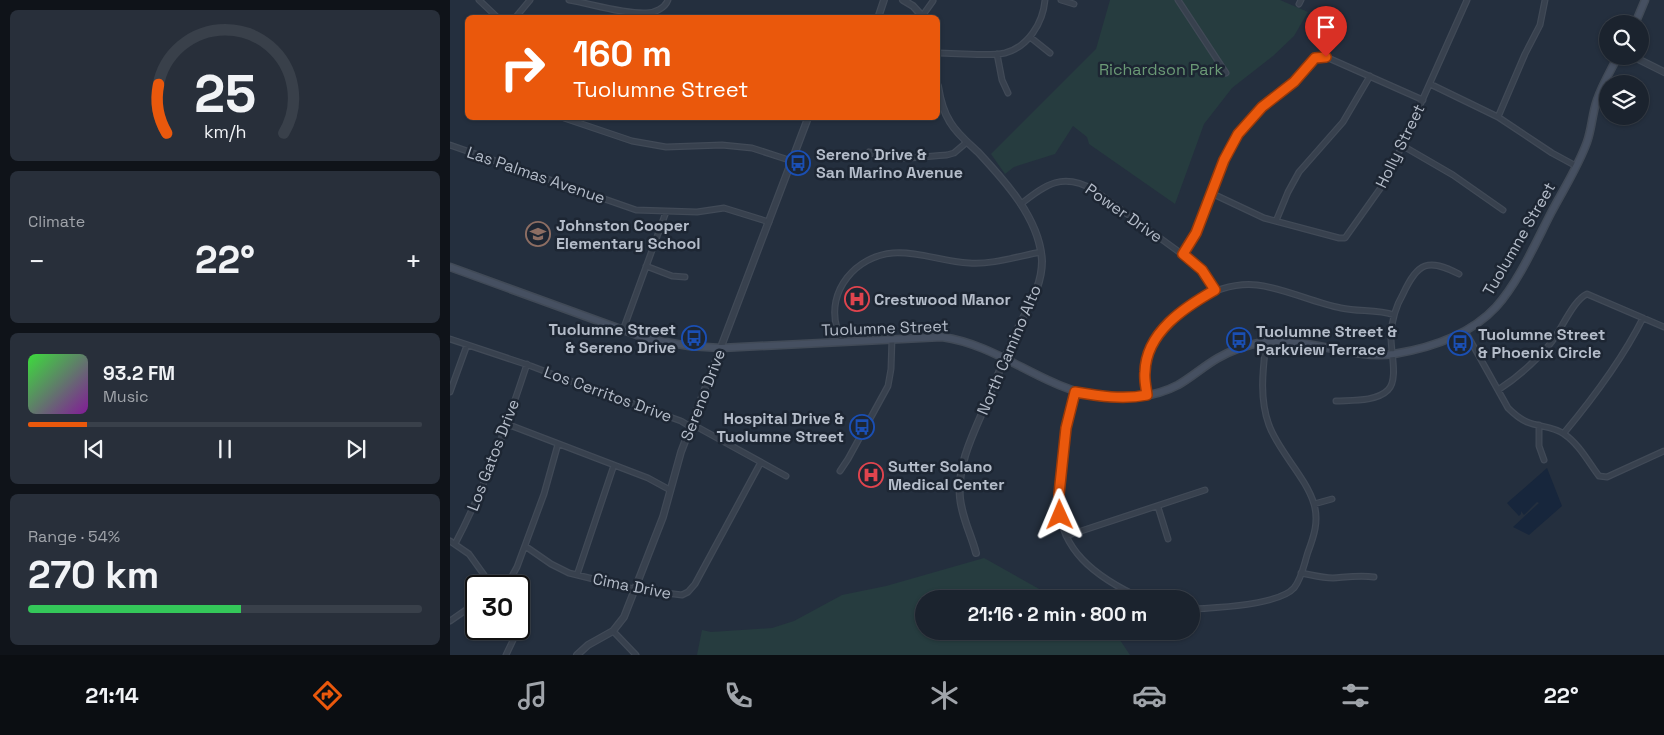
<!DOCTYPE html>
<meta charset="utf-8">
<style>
:root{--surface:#1b232e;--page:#282f3a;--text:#f1f3f6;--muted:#a0a4aa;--line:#39404a;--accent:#ea580c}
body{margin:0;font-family:"Space Grotesk",sans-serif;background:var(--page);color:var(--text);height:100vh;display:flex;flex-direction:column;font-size:19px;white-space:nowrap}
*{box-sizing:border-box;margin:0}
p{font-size:16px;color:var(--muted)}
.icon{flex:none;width:28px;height:28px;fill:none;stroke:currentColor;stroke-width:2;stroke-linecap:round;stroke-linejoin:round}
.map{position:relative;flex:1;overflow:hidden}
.panel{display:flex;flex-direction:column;gap:10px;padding:10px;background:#0f1319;width:450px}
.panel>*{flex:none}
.top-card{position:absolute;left:15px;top:15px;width:475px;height:105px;border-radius:8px;box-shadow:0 1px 4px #0004,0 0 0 1px var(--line);background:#ea580c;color:#fff;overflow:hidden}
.controls{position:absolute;left:1149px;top:15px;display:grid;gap:10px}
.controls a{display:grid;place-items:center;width:50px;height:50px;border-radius:50%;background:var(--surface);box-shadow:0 1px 4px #0004,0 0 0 1px var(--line);font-size:25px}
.speed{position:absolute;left:15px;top:575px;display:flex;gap:10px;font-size:25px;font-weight:700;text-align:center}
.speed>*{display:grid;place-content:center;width:65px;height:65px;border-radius:50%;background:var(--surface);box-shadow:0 1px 4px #0004,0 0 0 1px var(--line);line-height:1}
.speed .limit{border:2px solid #111;border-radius:8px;background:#fff;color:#111}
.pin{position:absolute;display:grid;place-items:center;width:42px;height:42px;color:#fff;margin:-51px -21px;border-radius:50% 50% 50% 0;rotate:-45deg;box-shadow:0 0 5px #0007}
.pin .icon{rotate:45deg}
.me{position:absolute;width:55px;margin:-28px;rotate:359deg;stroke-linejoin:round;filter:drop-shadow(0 0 4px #0008)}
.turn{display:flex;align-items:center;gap:18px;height:105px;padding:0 25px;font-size:22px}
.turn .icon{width:65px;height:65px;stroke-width:2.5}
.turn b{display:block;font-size:35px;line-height:42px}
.big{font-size:38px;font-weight:800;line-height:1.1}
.panel .widget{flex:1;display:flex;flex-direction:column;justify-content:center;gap:8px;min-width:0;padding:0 18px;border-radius:8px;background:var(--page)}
.panel .dial{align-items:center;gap:0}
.dial svg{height:130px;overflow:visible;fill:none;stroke:var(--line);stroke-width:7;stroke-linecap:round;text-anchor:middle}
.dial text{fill:var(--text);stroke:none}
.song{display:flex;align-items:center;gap:15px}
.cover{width:60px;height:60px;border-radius:8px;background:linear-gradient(135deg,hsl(120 70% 55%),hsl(290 70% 35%))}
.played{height:5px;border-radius:2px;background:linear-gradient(90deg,var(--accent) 15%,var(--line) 15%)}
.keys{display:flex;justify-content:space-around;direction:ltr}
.heat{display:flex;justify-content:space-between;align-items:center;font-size:28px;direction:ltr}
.charge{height:8px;border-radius:4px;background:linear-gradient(90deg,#34c759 54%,var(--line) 0)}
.trip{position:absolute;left:465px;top:590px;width:285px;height:50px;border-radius:25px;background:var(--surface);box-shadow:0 1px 4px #0004,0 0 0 1px var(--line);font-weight:800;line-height:50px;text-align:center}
.menu{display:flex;height:80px;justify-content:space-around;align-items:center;background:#0b0e12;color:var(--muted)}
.menu .icon{width:35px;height:35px}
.menu .current{color:var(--accent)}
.menu b{font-size:22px;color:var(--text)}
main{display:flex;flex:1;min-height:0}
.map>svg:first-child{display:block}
.green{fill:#263c3f}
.water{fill:#17263c}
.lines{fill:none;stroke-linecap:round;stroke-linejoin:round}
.minor-casing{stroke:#414a57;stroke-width:7}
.tertiary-casing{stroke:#414a57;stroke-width:8}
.secondary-casing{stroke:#414a57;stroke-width:9}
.minor{stroke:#38414e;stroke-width:4.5}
.tertiary{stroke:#38414e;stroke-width:5.5}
.secondary{stroke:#465061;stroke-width:6}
.route-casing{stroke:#983908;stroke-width:12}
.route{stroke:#ea580c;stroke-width:9}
.labels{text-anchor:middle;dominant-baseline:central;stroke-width:5;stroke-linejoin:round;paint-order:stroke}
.park-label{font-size:16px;fill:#6b9a76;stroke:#1d2633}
.street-label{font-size:16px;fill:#b4bcc9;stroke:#1d2633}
.poi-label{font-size:16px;font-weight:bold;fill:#b4bcc9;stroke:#1d2633;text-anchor:start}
</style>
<main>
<section class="panel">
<div class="widget dial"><svg viewBox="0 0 100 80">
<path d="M14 69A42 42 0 1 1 86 69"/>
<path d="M14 69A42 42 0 0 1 9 39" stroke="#ea580c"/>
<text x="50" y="56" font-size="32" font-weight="700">25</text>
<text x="50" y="72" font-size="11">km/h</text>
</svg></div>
<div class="widget"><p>Climate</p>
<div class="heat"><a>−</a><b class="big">22°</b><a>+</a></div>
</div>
<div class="widget">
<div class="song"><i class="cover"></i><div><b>93.2 FM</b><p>Music</p></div></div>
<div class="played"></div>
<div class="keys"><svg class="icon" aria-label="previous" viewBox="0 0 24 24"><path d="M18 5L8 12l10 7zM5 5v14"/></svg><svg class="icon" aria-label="pause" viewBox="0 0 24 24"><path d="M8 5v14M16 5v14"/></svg><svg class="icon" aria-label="next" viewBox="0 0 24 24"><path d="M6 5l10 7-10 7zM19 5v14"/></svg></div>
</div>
<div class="widget"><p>Range · 54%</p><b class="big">270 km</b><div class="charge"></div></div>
</section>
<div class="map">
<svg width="1214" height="655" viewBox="0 0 1214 655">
<rect width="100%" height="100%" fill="#242f3e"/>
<path class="green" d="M660,0H830L858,12L844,36L823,56L782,88L754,124L725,204L639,144L637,137L623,126L605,154L564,167L555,174L541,154L646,49Z
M534,558L607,599H474V631H664L680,655H247L252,630L261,632L322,628L344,621L392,595L436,586Z"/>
<path class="water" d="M1097,468L1112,506L1079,535L1063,527L1089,503L1087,502L1074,515L1071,511V514L1069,516L1057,503Z"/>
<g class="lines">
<defs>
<path id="minor" d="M29,0L48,18
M119,0C142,4 173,14 196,13C205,13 215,8 218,0
M611,0L624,4
M728,0L776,73
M849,4L851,0
M473,15L483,1
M65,18L80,0
M580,37L600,53
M488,53C506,53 537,57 555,53C578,47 593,23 595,0
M547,54L552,80L558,93
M980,84L1048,117L1102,153L1126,166
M1048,117L1075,54L1090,25L1095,0
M114,118L182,141L216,147L272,145L302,148L342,161
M0,145L186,210L247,212L274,208L319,222
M953,146L1003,175L1053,210
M419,152C442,163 472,156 497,155L504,153L517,142
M761,193L814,218L889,238H895L937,179L1017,0
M571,204C596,184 613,172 644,190L747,265L758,279L765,290
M826,221L838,192L849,172L893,122L920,76
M733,254C757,223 762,180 781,146C797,116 822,103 845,81C853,74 858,66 865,58L876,57L973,100
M196,266L222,276L235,277
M173,330L216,212
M1015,331L1058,408C1064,414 1070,419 1077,422C1089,427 1103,426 1114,434C1129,444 1139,463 1149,476L1157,477L1214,451
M0,339L81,366L115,379L231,421L241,427L249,428L336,476
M393,342C391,338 388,333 387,328C376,291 406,256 443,253C468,251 494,262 519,263C541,265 569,256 591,252
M1048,390C1068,377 1085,362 1100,344C1111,331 1123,300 1137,294L1214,327
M0,392L17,345
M625,392L616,428L609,494C605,549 647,578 693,599
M697,395C695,385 694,375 696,365C704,319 762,280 807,285C834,288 864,303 891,308C909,312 927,309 944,315
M886,401C901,400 926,402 938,390C949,379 940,350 941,334C942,320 946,306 953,294C968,262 978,258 1009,274
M57,424L198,478L220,490
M1089,425V446L1094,460
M1114,433C1144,397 1172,360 1193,318
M390,471L398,459L438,386L441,369L442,338
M864,504L882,499
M708,507L718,539
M616,536L755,490
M0,541L19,554L42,586
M5,544C35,487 57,425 77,364
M75,546L101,564L119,573L184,589L232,595L238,592L245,584L311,462
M851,573C862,575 872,578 883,578C897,577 910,575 924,577
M127,575L164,465
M51,586L62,576L67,567L94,494L108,444
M741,609C765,608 829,605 844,588C852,578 854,564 858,552C864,536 869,521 864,504C856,477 828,451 819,425C809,398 813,369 816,342
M0,621L26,603
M163,631L186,655
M56,655L65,636L66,629"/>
<path id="tertiary" d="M453,0L463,6L474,18
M428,18L434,0
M1182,56L1214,72
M488,86C490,99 493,111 500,122C507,134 518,143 528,152C555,181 590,219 592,261C592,286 579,305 568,328C557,353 546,378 536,404C523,434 507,465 510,498C512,518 521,534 526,553
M127,655L138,645L163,631L174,617L213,517L231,452L358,118"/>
<path id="secondary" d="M1185,24L1195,0
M0,267L198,339L239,346L271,348L492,337C550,345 593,389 651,397C676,400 705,397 728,385C742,377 754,366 768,358C782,350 797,345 813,342C857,336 900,360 944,354C980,348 1020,335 1046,307C1068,283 1086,242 1101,213C1113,190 1128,167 1137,142C1142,128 1142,114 1147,100C1152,85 1161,70 1168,56"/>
</defs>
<use href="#minor" class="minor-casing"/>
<use href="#tertiary" class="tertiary-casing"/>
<use href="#secondary" class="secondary-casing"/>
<use href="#minor" class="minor"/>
<use href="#tertiary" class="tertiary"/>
<use href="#secondary" class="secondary"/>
</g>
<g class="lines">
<defs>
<path id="route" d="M610,515L609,494L616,428L625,392C649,396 673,400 697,395C696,387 694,379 695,372C696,332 735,307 765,290L752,270L733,254L746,233L774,160L788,134L812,107L844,82L865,58L876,57"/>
</defs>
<use href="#route" class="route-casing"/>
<use href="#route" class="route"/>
</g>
<defs>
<symbol id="bus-ring" viewBox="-11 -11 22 22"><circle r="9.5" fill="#1d2633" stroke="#1a4fb4" stroke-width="1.5"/><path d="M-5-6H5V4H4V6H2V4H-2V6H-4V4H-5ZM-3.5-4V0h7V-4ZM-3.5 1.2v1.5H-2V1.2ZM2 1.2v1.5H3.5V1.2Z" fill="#1a4fb4"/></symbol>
<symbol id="school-ring" viewBox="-11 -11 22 22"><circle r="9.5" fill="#1d2633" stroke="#8d6e63" stroke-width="1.5"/><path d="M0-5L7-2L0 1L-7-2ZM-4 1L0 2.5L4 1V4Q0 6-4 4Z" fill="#8d6e63"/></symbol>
<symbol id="hospital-ring" viewBox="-11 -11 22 22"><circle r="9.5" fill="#1d2633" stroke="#e0444e" stroke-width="1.5"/><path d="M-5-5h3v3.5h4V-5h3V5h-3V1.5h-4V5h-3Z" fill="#e0444e"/></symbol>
</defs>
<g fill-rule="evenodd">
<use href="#bus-ring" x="334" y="149" width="28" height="28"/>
<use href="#school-ring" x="74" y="220" width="28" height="28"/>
<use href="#hospital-ring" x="393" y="285" width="28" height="28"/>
<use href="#bus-ring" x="230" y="324" width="28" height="28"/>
<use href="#bus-ring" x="775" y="326" width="28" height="28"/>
<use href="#bus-ring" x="996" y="329" width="28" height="28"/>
<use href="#bus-ring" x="398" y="413" width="28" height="28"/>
<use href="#hospital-ring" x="407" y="461" width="28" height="28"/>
</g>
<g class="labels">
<g class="park-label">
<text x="711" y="69">Richardson Park</text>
</g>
<g class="street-label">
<text transform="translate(950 146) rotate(-64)">Holly Street</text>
<text transform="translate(86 175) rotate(19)">Las Palmas Avenue</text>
<text transform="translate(674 213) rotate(35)">Power Drive</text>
<text transform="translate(1069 239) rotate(-60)">Tuolumne Street</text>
<text transform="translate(435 328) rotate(-2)">Tuolumne Street</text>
<text transform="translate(559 350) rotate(-67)">North Camino Alto</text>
<text transform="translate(158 394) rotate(20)">Los Cerritos Drive</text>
<text transform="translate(253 395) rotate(-69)">Sereno Drive</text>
<text transform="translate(43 455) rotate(-69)">Los Gatos Drive</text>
<text transform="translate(182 586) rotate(11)">Cima Drive</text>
</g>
<g class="poi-label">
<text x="366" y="154">Sereno Drive &amp;<tspan x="366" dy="18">San Marino Avenue</tspan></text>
<text x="106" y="225">Johnston Cooper<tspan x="106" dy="18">Elementary School</tspan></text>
<text x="424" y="299">Crestwood Manor</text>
<text x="226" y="329" text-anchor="end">Tuolumne Street<tspan x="226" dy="18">&amp; Sereno Drive</tspan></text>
<text x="806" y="331">Tuolumne Street &amp;<tspan x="806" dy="18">Parkview Terrace</tspan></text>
<text x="1028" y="334">Tuolumne Street<tspan x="1028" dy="18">&amp; Phoenix Circle</tspan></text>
<text x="394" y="418" text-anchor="end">Hospital Drive &amp;<tspan x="394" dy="18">Tuolumne Street</tspan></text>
<text x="438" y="466">Sutter Solano<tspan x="438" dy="18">Medical Center</tspan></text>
</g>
</g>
</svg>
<div class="controls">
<a><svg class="icon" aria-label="search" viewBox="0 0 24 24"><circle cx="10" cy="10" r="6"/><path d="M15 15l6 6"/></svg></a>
<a><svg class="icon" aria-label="layers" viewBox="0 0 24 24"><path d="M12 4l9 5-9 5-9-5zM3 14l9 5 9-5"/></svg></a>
</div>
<div class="speed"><div class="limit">30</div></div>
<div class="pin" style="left:876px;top:57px;background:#d93025"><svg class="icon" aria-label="arrive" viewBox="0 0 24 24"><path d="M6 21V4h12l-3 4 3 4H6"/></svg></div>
<svg class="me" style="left:610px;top:515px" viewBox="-20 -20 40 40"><path d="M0-17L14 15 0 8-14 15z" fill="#ea580c" stroke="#fff" stroke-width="4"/></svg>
<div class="trip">21:16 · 2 min · 800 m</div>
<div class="top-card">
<div class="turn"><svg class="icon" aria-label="right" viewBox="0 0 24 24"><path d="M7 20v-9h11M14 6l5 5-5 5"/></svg><div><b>160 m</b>Tuolumne Street</div></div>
</div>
</div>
</main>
<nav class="menu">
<b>21:14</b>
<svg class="icon current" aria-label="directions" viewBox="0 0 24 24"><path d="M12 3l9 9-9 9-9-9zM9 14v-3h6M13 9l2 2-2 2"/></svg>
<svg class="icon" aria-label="music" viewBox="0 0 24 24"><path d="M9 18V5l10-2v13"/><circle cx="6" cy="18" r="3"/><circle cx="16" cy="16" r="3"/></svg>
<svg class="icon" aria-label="phone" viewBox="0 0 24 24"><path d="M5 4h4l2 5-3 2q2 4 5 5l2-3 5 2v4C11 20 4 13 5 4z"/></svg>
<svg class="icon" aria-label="climate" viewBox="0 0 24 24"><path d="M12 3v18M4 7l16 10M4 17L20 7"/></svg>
<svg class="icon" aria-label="car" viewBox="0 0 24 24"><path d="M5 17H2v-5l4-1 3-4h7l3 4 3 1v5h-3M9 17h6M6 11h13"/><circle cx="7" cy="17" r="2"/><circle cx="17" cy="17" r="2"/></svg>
<svg class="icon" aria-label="filters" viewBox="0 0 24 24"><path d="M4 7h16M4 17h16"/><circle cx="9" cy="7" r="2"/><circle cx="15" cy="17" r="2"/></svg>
<b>22°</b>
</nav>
